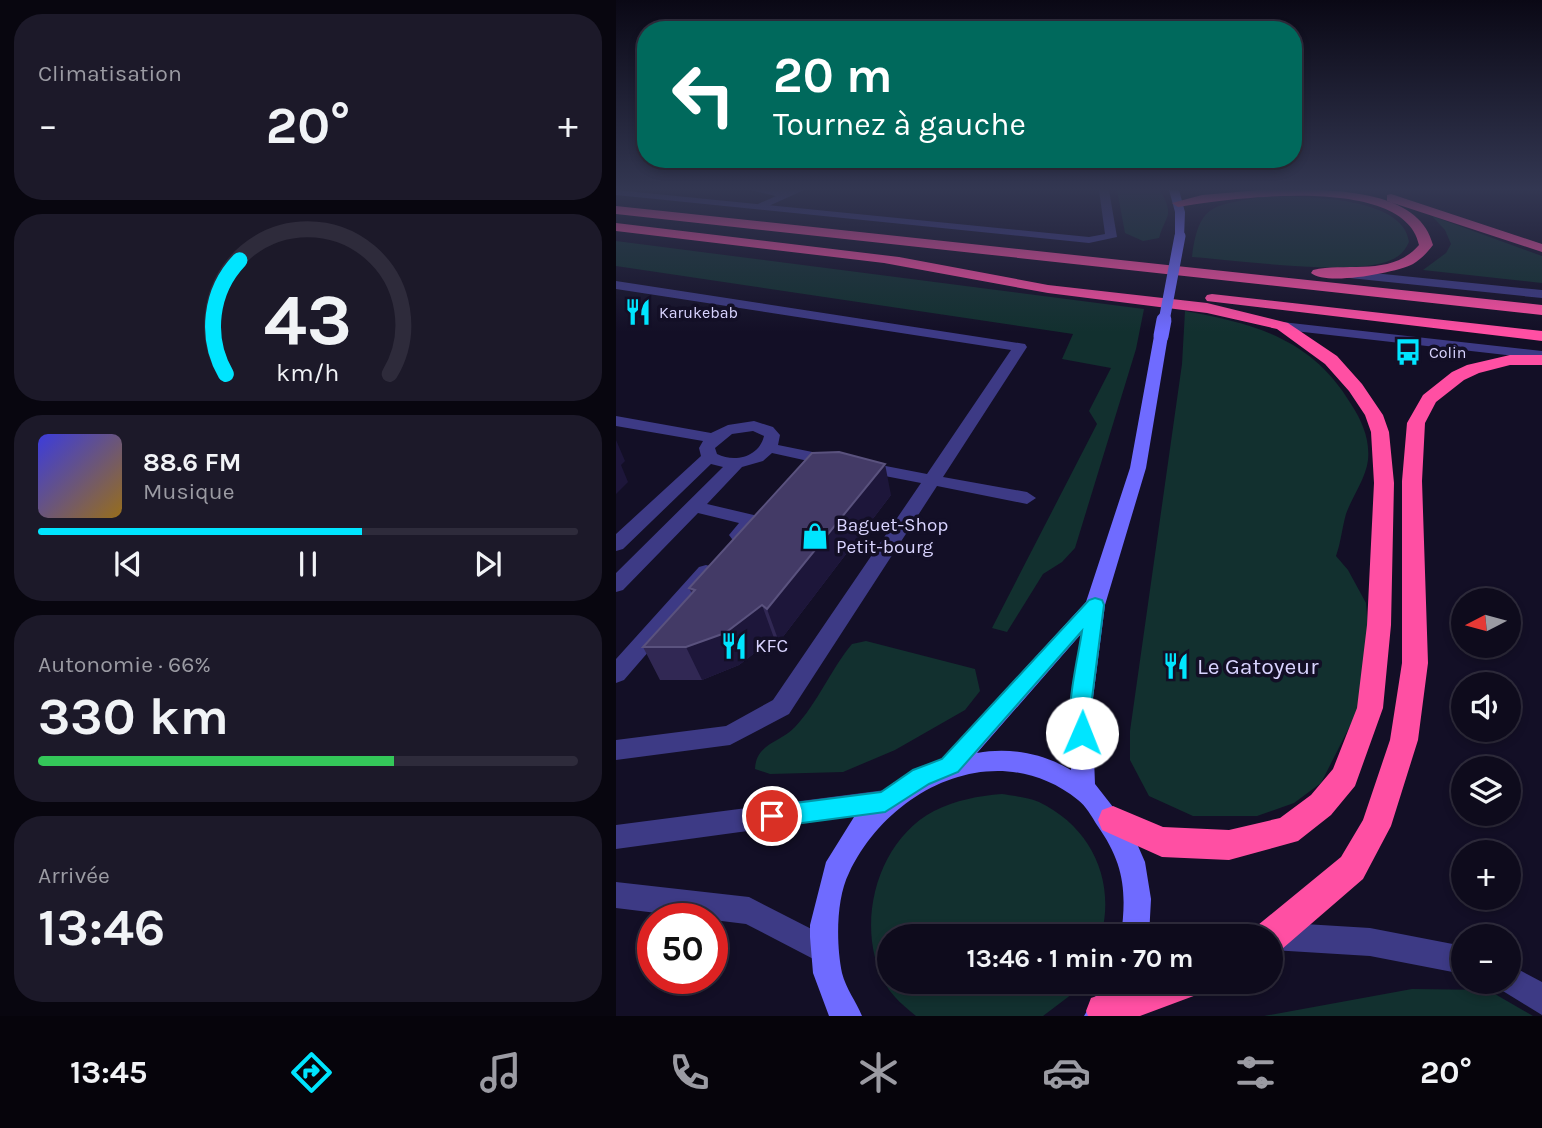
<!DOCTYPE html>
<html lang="fr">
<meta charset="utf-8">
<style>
:root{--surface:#0e0b1c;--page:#1c1929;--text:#f1f3f6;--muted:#9b9ba3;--line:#2e2b3b;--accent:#00e5ff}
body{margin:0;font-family:Karla,sans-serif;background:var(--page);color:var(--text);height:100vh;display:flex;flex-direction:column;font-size:26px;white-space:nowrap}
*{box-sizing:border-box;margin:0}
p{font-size:23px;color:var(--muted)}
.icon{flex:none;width:38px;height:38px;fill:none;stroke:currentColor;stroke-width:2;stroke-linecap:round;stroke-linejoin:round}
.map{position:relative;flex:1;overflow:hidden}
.details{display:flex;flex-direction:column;gap:14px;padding:14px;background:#08060f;width:616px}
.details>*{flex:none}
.top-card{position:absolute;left:21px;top:21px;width:665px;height:147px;border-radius:28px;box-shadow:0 4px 10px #0003,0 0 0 2px var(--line);background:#00695c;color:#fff;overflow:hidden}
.needle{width:46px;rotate:264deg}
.tools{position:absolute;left:835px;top:588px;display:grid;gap:14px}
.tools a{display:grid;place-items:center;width:70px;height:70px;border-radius:50%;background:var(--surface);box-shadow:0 4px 10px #0003,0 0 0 2px var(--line);font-size:35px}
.speed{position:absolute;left:21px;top:903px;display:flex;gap:14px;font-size:35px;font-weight:700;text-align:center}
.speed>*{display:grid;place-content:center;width:91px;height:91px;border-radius:50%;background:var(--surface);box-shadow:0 4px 10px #0003,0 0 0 2px var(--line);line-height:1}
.speed .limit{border:10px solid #d22;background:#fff;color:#111}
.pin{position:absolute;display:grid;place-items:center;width:60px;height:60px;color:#fff;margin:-30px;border:4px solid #fff;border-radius:50%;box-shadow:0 2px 7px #0007}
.me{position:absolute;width:77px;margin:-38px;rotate:1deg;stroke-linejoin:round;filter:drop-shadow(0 0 5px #0008)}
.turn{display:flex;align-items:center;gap:24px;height:147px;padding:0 21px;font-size:32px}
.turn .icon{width:91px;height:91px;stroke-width:2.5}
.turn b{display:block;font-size:49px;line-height:60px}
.big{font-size:52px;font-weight:700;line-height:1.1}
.details .tile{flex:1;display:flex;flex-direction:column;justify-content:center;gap:10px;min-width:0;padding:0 24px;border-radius:28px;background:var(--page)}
.details .dial{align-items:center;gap:0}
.dial svg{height:182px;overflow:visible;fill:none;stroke:var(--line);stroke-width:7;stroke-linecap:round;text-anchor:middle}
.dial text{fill:var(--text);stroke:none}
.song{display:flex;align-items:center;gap:21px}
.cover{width:84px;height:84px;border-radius:10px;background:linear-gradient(135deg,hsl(240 70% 55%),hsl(40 70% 35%))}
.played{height:7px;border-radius:4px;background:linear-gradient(90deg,var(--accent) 60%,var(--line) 60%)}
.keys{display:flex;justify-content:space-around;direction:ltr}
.heat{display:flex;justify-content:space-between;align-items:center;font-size:38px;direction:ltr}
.charge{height:10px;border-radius:5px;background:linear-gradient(90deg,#34c759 66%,var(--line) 0)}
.trip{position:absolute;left:261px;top:924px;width:406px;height:70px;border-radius:35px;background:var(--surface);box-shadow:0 4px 10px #0003,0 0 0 2px var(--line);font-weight:700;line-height:70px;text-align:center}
.tabs{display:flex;height:112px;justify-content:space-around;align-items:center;background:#06040b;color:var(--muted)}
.tabs .icon{width:49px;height:49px}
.tabs .active{color:var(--accent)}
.tabs b{font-size:32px;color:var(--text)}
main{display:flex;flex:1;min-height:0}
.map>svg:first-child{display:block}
.green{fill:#12302f}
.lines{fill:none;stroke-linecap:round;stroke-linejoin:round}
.lane{fill:#3d3a85;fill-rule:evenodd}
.street{fill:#3d3a85;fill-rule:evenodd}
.secondary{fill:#6f6bff;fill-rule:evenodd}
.highway{fill:#ff4fa3;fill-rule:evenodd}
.secondary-bridge-far1{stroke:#6f6bff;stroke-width:11}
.secondary-bridge{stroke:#6f6bff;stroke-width:15}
.wall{fill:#312854}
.shaded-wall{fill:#1d163a}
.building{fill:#433a66;stroke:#5a527e;stroke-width:2}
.route{fill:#00e5ff;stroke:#0095a6;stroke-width:2}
.labels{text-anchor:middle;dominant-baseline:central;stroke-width:7;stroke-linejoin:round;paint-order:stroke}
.far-poi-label{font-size:16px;fill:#d9d4ff;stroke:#130f26;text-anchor:start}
.poi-label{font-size:19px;fill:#d9d4ff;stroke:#130f26;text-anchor:start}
.near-poi-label{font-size:23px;fill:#d9d4ff;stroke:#130f26;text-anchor:start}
</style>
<main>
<section class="details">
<div class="tile"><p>Climatisation</p>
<div class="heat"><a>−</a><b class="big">20°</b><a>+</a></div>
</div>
<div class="tile dial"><svg viewBox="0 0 100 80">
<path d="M14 69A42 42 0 1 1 86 69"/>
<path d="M14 69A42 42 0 0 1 20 19" stroke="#00e5ff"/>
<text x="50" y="56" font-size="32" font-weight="700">43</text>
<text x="50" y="72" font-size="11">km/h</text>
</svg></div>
<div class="tile">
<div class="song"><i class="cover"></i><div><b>88.6 FM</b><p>Musique</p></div></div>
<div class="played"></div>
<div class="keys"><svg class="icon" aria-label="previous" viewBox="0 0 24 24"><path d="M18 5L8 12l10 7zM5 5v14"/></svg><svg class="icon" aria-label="pause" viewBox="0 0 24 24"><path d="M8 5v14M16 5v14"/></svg><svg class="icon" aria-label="next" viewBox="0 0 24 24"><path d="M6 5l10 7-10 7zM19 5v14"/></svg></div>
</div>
<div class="tile"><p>Autonomie · 66%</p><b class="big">330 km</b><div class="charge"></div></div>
<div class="tile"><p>Arrivée</p><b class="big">13:46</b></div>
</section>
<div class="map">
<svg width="926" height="1016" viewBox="0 0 926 1016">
<rect width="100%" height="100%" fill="#130f26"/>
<path class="green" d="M501,190H544C559,217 550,214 543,238L527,241L509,233Z
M645,197C679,196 788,194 793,242C789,251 784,256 775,260C738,277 621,260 576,257C583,203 597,206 645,197Z
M816,216L926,256V283L807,270L830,253L835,244L829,230Z
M0,241L528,309L520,349L459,548L446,562L427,574L391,632L376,628L481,424L473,411L495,368L446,359L457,334L0,266Z
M569,311C640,324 696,339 735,404C746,421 754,439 752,460C750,478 736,497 730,514C726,528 725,542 720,556L732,570L750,603L753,644L741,712L705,783L678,803L641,816H577L533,796L514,760V731L566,364Z
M250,641L359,669L364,691L349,710L279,750L227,772L154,774L139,769C140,743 164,743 179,727C201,704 215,669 236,644Z
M386,794C397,796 412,797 423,802C475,827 500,880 485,936H273V982H464L456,994L427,1016H300C290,1008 276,996 270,985C238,929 259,842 318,811C340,800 362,796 386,794Z
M796,989L872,990L917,1016H648Z"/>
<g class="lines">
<path class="lane" d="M134,190H188L146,209L142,208V204L160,196Z
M728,270L926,290V298L724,277V271Z
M0,281L409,344L411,347L327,477L411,492L420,498L411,504L321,486L173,714L114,745L0,760V740L110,726L157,700L305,483L243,471L241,467L243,463L249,462L311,474L395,350L0,289Z
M666,322L926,351V359L661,329L659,326Z
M0,416L95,433L112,425L138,421L157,427L164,435L162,445L221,457L223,461L215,466L156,453L147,461L126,467L91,504L142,516L145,520C138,531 129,543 116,539L113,535L123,523L82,513L7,590L0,592V573L107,467L95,464L7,549L0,551V534L85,456L83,448L87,441L0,426ZM137,431L148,436C143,457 119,463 101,454L99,448L116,434Z
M90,565L97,567L100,572L97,577L8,680L0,683V659L83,567Z"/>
<path class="street" d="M0,190L473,237L489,234L483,190H493L501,237L473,243L0,195Z
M269,790L278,793L281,801L278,809L269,812L0,849V825Z
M0,882L133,897L217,940L221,950L217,960L207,964L130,924L0,908Z
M656,922L754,928L847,946V974L754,956L656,950L654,936H642L646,926Z
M892,964L926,982V1015L882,988L879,982H892Z"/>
<path class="secondary" d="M553,190H563L569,212L568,238L559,236V212Z
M545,332L552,336L530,468L489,605L476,706L479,784L515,830L529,862L535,899L533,936H505C511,891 508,863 481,825C476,817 470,806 462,800C381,735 273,788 233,873C220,899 220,944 226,973C230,989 240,1001 246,1016H213L197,973L194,937V925L210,862L238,817L277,783L325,760L470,602L514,468L538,336ZM465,634L454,706L455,770C426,753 393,747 361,753Z
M488,982H518L500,1016H468Z"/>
<path class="highway" d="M644,190C694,190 802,182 817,245C811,253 805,259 797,264C779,273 710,286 695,273L697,270C733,262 775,277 803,245C789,174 613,198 562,207L556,203L586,195Z
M775,194L926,244V252L771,201V195Z
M0,206L926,305V315L0,214Z
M0,223L283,257L432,285L591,303L672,323L721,356L746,384L767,415L773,432L778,483L775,625L767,708L739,786L715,815L682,841L613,860L546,857L486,830L482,820L486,810L497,806L547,827L613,830L664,818L695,795L717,769L741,708L751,625L758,483L755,432L749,415L733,391L709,364L661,329L591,313L432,293L268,263L0,231Z
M596,294L926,331V341L591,301L589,298L591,295Z
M894,355H926V365H894L863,373L848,380L820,402L809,423L806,481L812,663L802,740L775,826L747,879L666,949L654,953V936H638L642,925L725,857L747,820L774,740L786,663V481L791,423L807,395L836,372L851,365Z
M521,982H588L583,994L524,1016H472L470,1011L475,998Z"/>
<path class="secondary-bridge-far1" d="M548,321L564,236"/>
<path class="secondary-bridge" d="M545,336L548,320"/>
</g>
<path class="wall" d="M275,495L163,642L158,638L123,665L86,680H44L27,647L76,594L73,588Z"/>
<path class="shaded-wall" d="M0,440L9,461L5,465L12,482L0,494Z
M269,464L275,495L163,642L151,609Z
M146,605L158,638L123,665L86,680L70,647Z"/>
<path class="building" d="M223,452L269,464L151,609L146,605L109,633L70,647H27L79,590L73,588L196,453Z"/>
<linearGradient id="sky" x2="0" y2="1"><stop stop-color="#0a0815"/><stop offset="0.57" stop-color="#333752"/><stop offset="1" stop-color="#333752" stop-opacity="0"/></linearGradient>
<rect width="926" height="332" fill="url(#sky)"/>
<path class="route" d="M479,598L486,600L488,605L475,706L476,733L473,740L466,742L458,740C447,715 462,659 466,631L342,772L313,784L269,812L156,827L148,824L145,816L148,809L156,806L265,792L297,770L326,759L473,600Z"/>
<defs>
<symbol id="restaurant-bare" viewBox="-9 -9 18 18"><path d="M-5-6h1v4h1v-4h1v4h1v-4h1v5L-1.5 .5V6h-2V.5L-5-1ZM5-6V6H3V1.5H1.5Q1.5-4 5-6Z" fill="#00e5ff" stroke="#130f26" stroke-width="2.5" paint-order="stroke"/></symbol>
<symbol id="bus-bare" viewBox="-9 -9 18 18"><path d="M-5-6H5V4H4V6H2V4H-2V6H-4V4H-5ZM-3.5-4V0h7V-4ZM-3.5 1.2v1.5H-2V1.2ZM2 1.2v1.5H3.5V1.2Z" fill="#00e5ff" stroke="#130f26" stroke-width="2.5" paint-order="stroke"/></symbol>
<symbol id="shop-bare" viewBox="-9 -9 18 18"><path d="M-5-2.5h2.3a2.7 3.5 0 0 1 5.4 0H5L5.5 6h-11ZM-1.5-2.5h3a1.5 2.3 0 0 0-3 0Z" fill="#00e5ff" stroke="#130f26" stroke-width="2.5" paint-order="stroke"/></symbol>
</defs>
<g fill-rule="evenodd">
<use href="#restaurant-bare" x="3" y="293" width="38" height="38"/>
<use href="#bus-bare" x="773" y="333" width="38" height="38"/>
<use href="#shop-bare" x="180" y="517" width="38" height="38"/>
<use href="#restaurant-bare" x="99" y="627" width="38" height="38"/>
<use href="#restaurant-bare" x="541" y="647" width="38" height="38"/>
</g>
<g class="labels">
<g class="far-poi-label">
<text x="43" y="312">Karukebab</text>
<text x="813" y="352">Colin</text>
</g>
<g class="poi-label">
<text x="220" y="525">Baguet-Shop<tspan x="220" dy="22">Petit-bourg</tspan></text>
<text x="139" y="646">KFC</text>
</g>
<g class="near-poi-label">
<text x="581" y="666">Le Gatoyeur</text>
</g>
</g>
</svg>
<div class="tools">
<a><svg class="needle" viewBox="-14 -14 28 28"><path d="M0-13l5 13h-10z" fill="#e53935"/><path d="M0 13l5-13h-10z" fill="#9b9ba3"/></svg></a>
<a><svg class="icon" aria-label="sound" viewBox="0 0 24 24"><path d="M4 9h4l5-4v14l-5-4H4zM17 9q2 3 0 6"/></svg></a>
<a><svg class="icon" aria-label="layers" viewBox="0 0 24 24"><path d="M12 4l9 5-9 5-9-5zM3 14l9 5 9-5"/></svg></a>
<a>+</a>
<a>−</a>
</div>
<div class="speed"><div class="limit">50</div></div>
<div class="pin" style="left:156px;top:816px;background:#d93025"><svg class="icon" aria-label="arrive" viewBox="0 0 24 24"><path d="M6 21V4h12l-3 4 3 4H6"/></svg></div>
<svg class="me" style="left:466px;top:733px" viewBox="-20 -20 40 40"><circle r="19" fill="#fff"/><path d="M0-13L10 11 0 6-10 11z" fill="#00e5ff"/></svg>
<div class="trip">13:46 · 1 min · 70 m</div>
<div class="top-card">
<div class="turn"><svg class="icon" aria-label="left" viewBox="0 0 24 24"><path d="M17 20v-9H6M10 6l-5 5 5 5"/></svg><div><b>20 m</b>Tournez à gauche</div></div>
</div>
</div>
</main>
<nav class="tabs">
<b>13:45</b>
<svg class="icon active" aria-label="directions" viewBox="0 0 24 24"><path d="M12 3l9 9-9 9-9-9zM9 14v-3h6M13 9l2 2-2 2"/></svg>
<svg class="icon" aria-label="music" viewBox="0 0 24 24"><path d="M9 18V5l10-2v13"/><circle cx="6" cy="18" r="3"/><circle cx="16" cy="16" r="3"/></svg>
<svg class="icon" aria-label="phone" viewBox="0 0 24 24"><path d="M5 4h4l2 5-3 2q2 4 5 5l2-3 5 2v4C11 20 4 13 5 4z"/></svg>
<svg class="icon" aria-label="climate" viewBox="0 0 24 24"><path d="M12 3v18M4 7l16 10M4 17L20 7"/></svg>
<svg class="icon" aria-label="car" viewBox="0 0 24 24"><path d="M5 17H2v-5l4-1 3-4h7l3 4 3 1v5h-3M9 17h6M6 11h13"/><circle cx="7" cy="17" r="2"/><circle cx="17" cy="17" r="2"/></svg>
<svg class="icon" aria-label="filters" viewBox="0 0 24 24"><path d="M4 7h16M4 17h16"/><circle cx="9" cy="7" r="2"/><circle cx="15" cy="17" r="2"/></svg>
<b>20°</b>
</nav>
